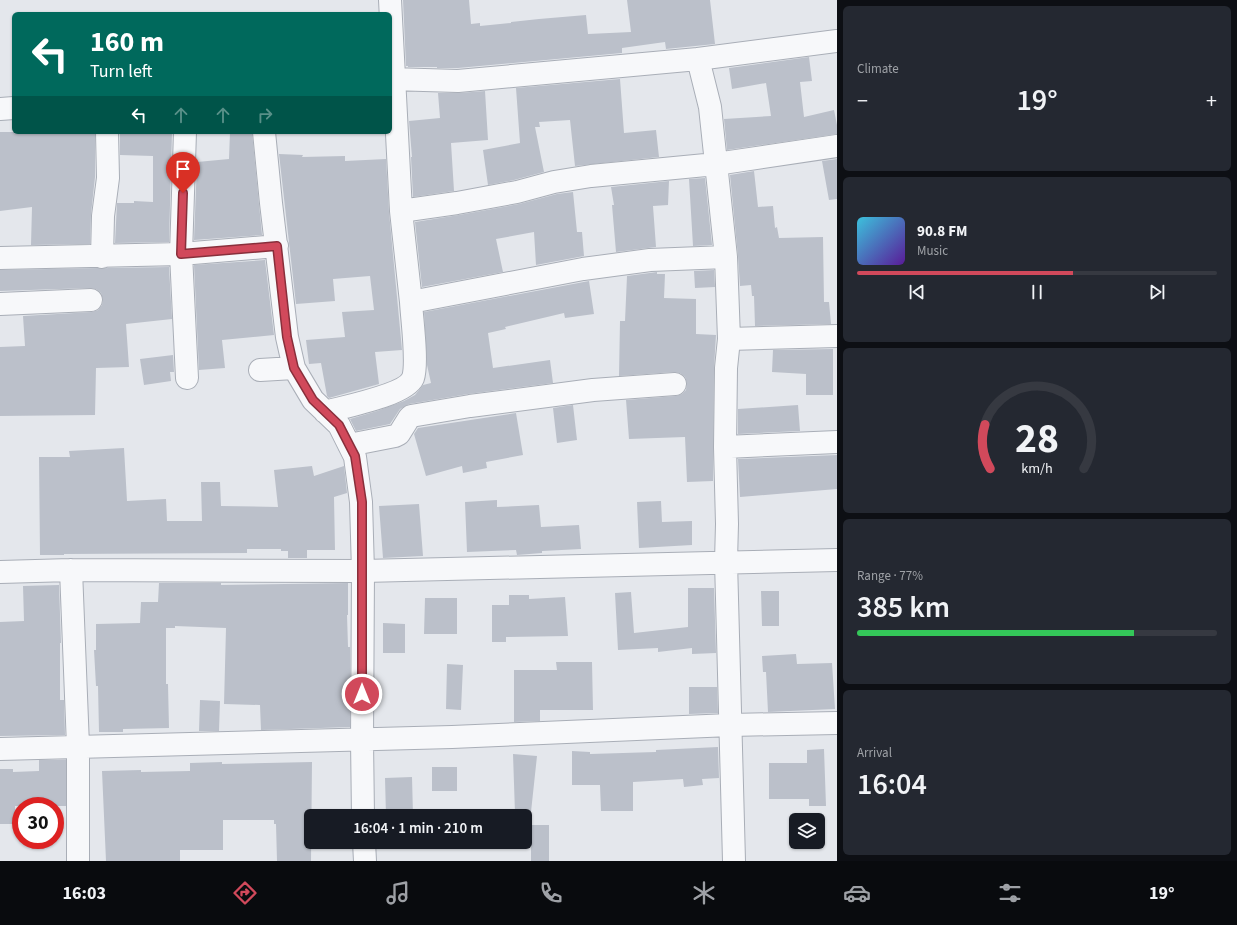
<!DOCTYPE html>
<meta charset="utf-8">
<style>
:root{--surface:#171b24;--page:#242831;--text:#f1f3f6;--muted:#9ea1a6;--line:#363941;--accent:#d1495b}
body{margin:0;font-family:"Source Sans 3",sans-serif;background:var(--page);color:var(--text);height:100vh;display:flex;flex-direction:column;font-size:15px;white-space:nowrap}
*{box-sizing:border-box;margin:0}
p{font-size:13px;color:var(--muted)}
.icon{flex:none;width:22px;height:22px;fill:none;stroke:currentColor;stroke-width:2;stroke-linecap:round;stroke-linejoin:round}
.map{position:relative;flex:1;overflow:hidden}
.side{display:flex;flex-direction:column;gap:6px;padding:6px;background:#0d0f14;width:400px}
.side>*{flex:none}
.banner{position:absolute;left:12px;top:12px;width:380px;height:122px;border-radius:6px;box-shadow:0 1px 3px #0004;background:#00695c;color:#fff;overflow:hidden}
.fabs{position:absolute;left:789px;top:813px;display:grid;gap:8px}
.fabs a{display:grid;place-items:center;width:36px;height:36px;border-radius:6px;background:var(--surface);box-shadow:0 1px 3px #0004;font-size:20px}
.speed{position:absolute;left:12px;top:797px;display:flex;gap:8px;font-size:20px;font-weight:700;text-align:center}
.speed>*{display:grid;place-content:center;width:52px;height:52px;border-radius:50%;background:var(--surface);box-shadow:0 1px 3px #0004;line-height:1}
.speed .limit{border:6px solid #d22;background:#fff;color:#111}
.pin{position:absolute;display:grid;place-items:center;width:34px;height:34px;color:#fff;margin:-41px -17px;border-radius:50% 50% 50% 0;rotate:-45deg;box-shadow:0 0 4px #0007}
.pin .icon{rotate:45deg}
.me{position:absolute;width:44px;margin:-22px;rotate:0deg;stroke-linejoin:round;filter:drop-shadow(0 0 3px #0008)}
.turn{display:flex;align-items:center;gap:14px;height:84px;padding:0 12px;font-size:18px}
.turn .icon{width:52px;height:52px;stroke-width:2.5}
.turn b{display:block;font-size:28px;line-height:34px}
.lanes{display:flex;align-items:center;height:38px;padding:0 12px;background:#0003;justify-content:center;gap:20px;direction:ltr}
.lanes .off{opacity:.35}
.big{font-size:30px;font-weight:600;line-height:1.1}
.side .widget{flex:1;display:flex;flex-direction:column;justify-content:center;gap:6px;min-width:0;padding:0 14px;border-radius:6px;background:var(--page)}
.side .dial{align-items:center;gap:0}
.dial svg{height:104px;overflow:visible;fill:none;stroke:var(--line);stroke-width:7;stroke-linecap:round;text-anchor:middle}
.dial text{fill:var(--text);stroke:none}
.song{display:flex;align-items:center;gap:12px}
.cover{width:48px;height:48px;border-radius:6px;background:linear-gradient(135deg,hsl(190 70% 55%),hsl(270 70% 35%))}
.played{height:4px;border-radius:2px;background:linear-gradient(90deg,var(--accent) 60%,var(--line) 60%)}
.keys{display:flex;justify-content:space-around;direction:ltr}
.heat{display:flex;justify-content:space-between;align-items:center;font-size:22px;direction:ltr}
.charge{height:6px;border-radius:3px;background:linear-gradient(90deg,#34c759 77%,var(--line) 0)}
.trip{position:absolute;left:304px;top:809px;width:228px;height:40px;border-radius:6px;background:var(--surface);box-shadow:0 1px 3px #0004;font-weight:600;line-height:40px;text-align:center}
.dock{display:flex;height:64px;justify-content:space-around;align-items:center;background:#090b0e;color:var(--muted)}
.dock .icon{width:28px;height:28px}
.dock .on{color:var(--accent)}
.dock b{font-size:18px;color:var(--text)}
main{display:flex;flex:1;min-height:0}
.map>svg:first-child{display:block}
.building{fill:#bbc0ca}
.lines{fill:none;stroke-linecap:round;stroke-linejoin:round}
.minor-casing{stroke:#a9aeb7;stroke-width:24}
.minor{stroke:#f7f8fa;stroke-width:22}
.route-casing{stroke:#882f3b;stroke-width:10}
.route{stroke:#d1495b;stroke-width:7}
</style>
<main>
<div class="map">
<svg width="837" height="861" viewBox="0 0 837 861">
<rect width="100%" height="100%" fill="#e4e7ec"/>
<path class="building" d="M403,0H469L471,24L480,23V26L511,23V22L539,19L586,15L588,34L631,32L627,0H710L715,44L666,49L665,42L622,48V53L458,68H437V67H408V66H406Z
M809,57L812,81L800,82L804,117L834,110L837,125V134L727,150L724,119L771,116L766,83L732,89L729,68Z
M620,79L624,133L656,130L659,157L575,166L570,120L539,122L540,127H535L544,172L514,180L488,185L483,150L520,143L516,88Z
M485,91L488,140L451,143L454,191L413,197L411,157H412L409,121L440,118L438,93H459Z
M0,132H95V177L91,214L90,244L31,245L32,207L0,211Z
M120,132H172L169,242L115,243L117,203H134V201L153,202V156L120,155Z
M230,132H252L262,235L194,240L197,162L229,159Z
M279,154L303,155L302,157L345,156V161L386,159L389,212L402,350L375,352L379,384L329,398L327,396L321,363L309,364L306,340L345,337L342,312L374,310L370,276L333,279L335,301L296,304Z
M837,159V199L829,200L822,161Z
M754,171L758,207L773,206L775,228L777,227L779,238L823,237L824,302H829L831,324L755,326L754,296H752L751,285L740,286L738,256L730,175Z
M705,178L712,245L693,246L689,179Z
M669,181L668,205L653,206L656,247L616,252L612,205H614L611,187Z
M573,192L577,232H582L584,256L536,265L534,232L496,239L503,272L422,287L415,222L459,215L519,204L557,194Z
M265,260L274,335L222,340L225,368L199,370L194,265Z
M169,267L172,319L126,324L129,367L96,368L95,415L0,416V347L25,346L23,316L92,312L98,310L102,305L103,300L101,293L96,289L90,288L0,291V270L98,268L102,269L108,268Z
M714,270L715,287L695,288L694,271Z
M657,272V274H665L664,298L696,299V334L716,335L714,368L713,481L687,482L685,437L629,439L626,400L676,396L682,394L686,390L687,383L685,377L680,373L674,372L619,376L620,321H625L627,276Z
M589,281L594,314L565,318L564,313L505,327L506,329L488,333L493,368L550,360L553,383L468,394L409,404L400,409L390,424L356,431L350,419L377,411L404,401L415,395L423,385L431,383L427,365L424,312Z
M833,349V395H806V374L772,372L773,350Z
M173,355L174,372H170L171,381L144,385L140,359Z
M573,405L577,440L557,443L553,408Z
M798,405L800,431L738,434V409Z
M516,413L523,455L486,462L487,468L463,473L462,466L426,476L414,434L418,428Z
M124,448L127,501L166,499L167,521H202L201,482H220L221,506L278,507L274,470L312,466L314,476L344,466L347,493L334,497L335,550H307V558H288V551H281V549H247V553L64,554V555H40L39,457H70L69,451Z
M837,455V489L740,497L738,459Z
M497,500V507L539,505L541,527L579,525L581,549L542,551V553L517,555L516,550L467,552L465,502Z
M661,501L662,522L692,521V545L639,548L637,502Z
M419,504L423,556L383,558L379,506Z
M159,583H221V585L348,583V615H347L348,647H350V727L261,730L260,705L224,704L226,628L175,626V628H166V684H168L169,728L123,729V732H99L98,686H96L94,650H96V624L140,623L141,602H158Z
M59,585L61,643H60V700H64L65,735L0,736V622L24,621L23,586Z
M688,588H714L716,653L692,654V648L658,652V648L618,650L615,593L631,592L634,633L688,627Z
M761,591H779V626H762Z
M509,595H529V599L565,597L568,636L506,637V642H492V605H509Z
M425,598H457V634H424Z
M383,623L405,624V653H383Z
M796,654L797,664L832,663L835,709L768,712L766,672H763L762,656Z
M556,662H592L593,710H540V721L514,722V670H557Z
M447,664L463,665L461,710L446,709Z
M689,687H717L718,713L689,714Z
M200,700L220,701L219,731H199Z
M718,747L719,778L702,779L703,785L684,787L683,779L633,782V811H601L600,785H572V751L590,752V754L656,752V750Z
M824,749L826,806H809V799H769V763H807V750Z
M513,754L537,756L531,812L515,813Z
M39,760H66V806H15V824H0V769H13V772L39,771Z
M222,762V764L312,762L311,861H277L276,824H274V820H223V850H180V861H106L102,771L141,770V772L190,771V763Z
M432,767H457V791H432Z
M412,777L413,815L386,816L385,778Z
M531,825H549V861H531Z"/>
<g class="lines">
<defs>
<path id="minor" d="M390,0L401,211L411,302L583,269L650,260L726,257
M698,59L837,41
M390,79L458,81L698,59L710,107L726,257L729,339L726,368L725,447L727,524L726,561L734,861
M0,109L14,108
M185,132L181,254L187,378
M401,211L457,203L517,192L554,182L591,176L716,164L837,146
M102,257L103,216L108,178L107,132
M0,258L181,254L277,246
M0,304L91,300
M729,339L837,336
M260,370L294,368
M325,412C343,407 406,395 413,378C418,363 412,320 411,302
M349,445L395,436L399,434L409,418L411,416L470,406L593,390L675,384
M725,447L837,442
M71,570L78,746V861
M0,572L71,570L363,571L361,502L355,457L339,425L313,400L294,368L287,337L271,203L264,132
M0,749L452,737L730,725L837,723
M363,816L362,740L363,571L837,560
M364,842L365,861"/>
</defs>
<use href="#minor" class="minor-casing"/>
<use href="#minor" class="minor"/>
</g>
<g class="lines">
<defs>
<path id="route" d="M183,193L181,254L277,246L287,337L294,368L313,400L339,425L355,456L362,502V694"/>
</defs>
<use href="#route" class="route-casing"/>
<use href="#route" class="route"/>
</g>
</svg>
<div class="fabs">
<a><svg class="icon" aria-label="layers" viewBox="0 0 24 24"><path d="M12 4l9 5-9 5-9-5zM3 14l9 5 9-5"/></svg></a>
</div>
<div class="speed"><div class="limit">30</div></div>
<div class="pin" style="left:183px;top:193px;background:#d93025"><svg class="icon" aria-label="arrive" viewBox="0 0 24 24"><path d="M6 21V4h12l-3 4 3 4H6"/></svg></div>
<svg class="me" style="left:362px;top:694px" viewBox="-20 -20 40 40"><circle r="17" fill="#d1495b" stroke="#fff" stroke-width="3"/><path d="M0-11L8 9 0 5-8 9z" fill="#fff"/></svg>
<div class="trip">16:04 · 1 min · 210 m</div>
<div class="banner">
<div class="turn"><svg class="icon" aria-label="left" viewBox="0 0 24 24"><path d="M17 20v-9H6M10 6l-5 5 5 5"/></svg><div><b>160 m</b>Turn left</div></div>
<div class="lanes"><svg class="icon" aria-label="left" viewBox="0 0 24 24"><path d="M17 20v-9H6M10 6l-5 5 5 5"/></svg><svg class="icon off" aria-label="ahead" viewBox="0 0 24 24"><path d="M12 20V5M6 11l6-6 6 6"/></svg><svg class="icon off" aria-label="ahead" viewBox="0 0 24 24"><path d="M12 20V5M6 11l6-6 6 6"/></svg><svg class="icon off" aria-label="right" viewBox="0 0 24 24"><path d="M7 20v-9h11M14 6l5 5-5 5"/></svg></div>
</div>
</div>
<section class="side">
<div class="widget"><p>Climate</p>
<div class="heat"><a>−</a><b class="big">19°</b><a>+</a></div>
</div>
<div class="widget">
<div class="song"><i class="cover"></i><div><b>90.8 FM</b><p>Music</p></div></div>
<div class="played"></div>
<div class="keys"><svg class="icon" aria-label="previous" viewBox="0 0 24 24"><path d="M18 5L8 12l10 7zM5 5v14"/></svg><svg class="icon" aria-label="pause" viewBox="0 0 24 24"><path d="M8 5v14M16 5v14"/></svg><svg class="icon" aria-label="next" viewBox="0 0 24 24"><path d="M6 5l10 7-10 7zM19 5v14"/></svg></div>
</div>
<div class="widget dial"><svg viewBox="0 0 100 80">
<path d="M14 69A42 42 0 1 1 86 69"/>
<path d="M14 69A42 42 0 0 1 10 35" stroke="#d1495b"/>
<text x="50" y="56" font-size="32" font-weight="700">28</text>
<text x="50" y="72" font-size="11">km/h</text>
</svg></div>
<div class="widget"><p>Range · 77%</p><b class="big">385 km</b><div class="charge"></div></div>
<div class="widget"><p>Arrival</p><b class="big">16:04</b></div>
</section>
</main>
<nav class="dock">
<b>16:03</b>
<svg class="icon on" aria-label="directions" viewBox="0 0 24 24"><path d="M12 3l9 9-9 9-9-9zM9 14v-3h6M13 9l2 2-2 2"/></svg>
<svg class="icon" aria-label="music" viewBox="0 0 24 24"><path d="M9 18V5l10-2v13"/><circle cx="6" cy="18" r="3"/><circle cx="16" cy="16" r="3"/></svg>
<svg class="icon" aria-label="phone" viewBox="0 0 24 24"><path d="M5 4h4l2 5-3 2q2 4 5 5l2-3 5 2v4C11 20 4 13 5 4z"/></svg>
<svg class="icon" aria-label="climate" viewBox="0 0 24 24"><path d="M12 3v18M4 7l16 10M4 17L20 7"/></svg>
<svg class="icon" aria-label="car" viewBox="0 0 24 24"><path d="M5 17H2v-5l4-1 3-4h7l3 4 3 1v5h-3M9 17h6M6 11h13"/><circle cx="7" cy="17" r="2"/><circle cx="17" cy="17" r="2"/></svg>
<svg class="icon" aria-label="filters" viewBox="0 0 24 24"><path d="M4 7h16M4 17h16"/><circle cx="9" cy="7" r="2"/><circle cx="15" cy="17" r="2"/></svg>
<b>19°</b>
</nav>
